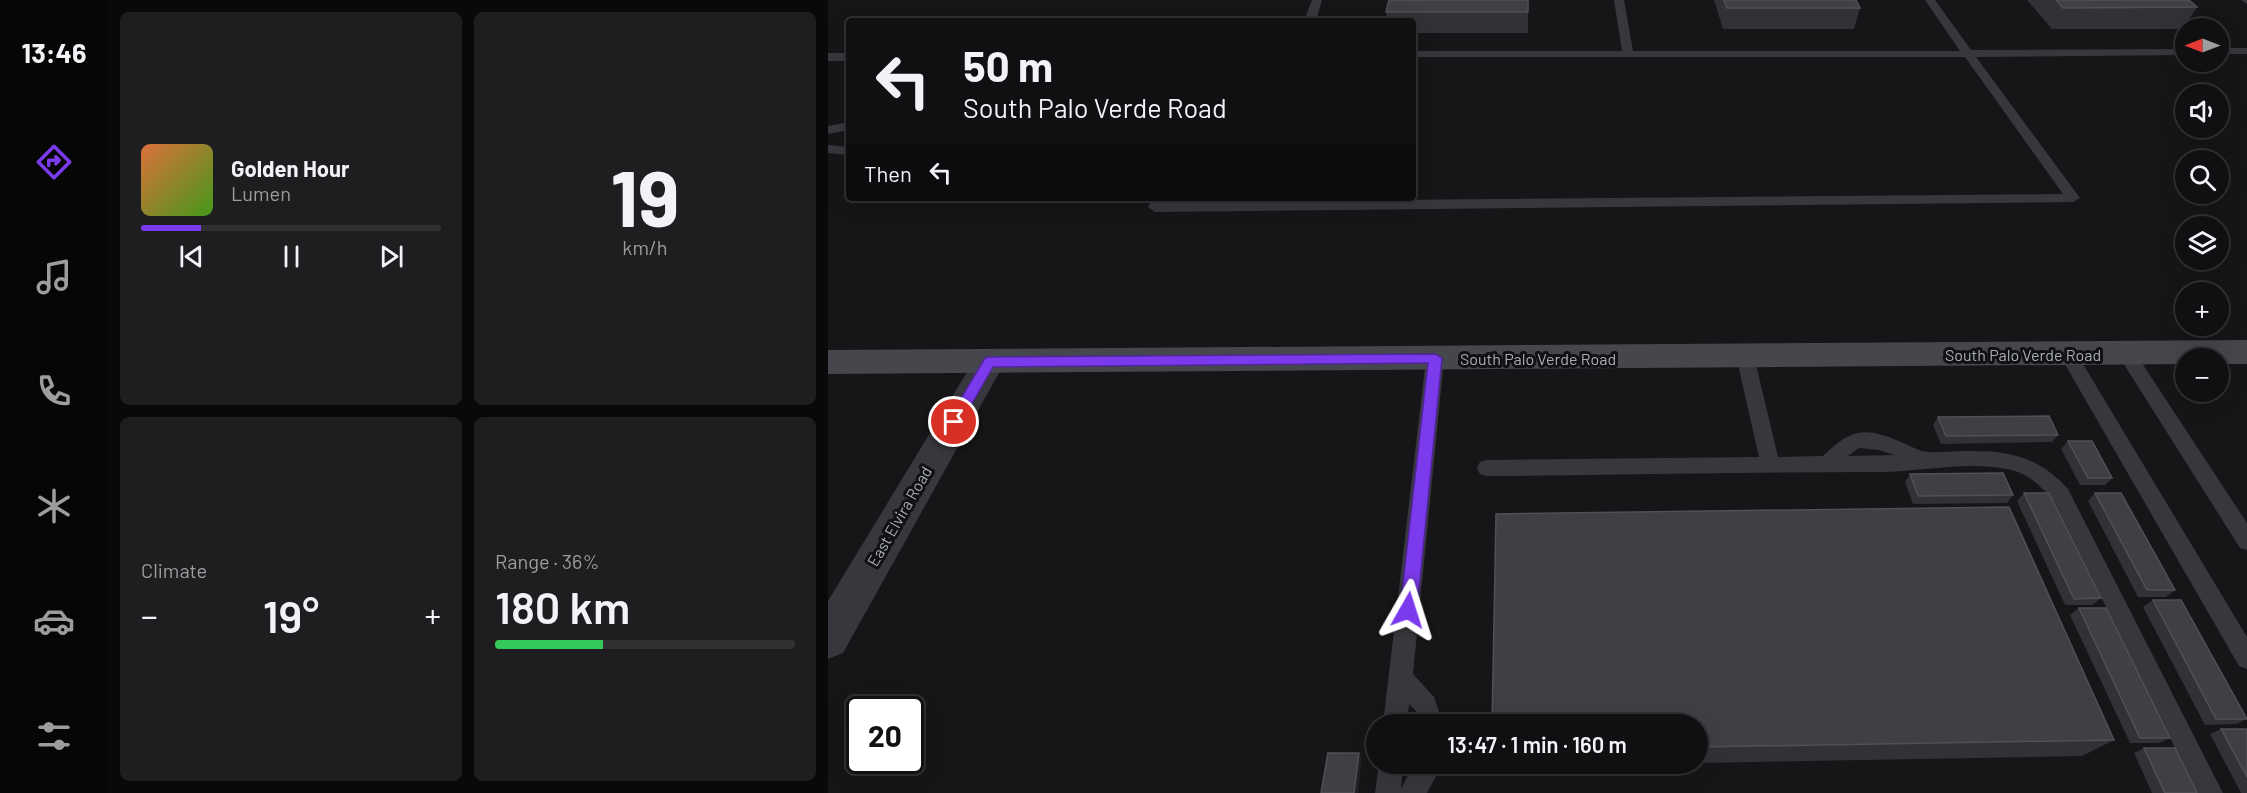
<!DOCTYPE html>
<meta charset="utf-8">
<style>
:root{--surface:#101012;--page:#1e1e20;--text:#f1f3f6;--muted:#9c9d9f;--line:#303032;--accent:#7c3aed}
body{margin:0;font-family:Barlow,sans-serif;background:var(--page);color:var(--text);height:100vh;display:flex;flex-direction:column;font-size:22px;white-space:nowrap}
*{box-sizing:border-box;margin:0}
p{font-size:20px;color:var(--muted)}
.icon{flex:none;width:33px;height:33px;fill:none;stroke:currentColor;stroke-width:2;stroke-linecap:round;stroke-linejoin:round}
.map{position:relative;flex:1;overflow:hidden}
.drawer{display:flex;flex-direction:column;gap:12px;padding:12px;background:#09090a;width:720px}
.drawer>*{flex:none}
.guide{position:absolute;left:18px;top:18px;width:570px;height:183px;border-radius:6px;box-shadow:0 6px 24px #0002,0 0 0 2px var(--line);background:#101012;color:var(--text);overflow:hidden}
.needle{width:39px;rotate:270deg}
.tools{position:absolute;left:1347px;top:18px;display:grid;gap:12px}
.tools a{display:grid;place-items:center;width:54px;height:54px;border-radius:50%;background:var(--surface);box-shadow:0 6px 24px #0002,0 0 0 2px var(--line);font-size:30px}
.speed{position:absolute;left:18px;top:696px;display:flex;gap:12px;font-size:30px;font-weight:700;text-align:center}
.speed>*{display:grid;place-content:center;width:78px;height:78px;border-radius:50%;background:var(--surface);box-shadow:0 6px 24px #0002,0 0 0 2px var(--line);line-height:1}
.speed .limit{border:3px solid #111;border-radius:9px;background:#fff;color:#111}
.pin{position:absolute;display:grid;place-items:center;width:51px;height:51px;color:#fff;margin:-26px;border:3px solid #fff;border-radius:50%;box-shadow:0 2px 6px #0007}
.me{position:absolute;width:66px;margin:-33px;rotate:6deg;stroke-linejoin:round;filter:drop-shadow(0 0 4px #0008)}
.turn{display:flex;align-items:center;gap:21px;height:126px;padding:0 18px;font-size:27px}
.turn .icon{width:78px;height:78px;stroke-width:2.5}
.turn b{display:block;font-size:42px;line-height:51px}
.then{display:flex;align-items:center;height:57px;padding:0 18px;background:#0003;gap:12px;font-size:22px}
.big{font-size:45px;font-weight:600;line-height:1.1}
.drawer .card{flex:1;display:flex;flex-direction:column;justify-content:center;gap:9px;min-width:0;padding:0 21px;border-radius:9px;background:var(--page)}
.drawer .dial{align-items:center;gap:0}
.dial b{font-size:78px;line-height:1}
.song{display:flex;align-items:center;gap:18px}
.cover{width:72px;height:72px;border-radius:9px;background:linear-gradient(135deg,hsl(20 70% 55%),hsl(100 70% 35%))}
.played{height:6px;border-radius:3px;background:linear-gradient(90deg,var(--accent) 20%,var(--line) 20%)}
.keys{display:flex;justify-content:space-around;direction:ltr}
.heat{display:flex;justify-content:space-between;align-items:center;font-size:33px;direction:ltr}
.charge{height:9px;border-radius:4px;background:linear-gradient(90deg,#34c759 36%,var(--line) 0)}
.drawer .tiles{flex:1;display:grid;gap:12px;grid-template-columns:repeat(2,1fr)}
.trip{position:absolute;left:538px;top:714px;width:342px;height:60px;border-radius:30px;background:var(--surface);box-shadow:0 6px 24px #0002,0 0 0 2px var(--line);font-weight:600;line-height:60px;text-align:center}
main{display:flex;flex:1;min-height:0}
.tabs{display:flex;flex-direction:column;width:108px;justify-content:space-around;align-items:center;background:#060607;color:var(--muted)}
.tabs .icon{width:42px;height:42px}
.tabs .active{color:var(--accent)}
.tabs b{font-size:27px;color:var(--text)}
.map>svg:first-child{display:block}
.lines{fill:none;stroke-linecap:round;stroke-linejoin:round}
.lane{fill:#37383d;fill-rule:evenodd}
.street{fill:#37383d;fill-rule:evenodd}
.secondary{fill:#45474d;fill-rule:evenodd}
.wall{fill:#323236}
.shaded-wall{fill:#212124}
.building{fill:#3f3f44;stroke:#4f5156;stroke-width:1.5}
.route{fill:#7c3aed;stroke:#51269a;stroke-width:1.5}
.labels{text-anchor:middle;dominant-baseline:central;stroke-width:6;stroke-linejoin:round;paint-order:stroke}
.street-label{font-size:16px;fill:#a8adb8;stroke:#111113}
</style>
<main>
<nav class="tabs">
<b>13:46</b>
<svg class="icon active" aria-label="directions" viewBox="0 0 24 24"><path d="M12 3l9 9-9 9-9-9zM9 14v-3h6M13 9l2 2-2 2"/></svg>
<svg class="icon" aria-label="music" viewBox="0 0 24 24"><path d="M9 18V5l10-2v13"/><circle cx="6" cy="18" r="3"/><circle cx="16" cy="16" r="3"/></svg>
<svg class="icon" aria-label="phone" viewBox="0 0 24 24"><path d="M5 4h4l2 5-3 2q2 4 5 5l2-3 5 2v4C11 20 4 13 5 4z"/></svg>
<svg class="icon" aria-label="climate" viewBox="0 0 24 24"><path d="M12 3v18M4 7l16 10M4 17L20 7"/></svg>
<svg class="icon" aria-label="car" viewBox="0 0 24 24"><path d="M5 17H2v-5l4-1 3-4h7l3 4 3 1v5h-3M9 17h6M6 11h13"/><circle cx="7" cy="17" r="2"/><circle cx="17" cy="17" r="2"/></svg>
<svg class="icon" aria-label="filters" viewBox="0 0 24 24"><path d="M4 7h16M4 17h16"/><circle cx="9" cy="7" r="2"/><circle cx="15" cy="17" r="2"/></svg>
</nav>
<section class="drawer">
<div class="tiles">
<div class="card">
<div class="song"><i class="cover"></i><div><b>Golden Hour</b><p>Lumen</p></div></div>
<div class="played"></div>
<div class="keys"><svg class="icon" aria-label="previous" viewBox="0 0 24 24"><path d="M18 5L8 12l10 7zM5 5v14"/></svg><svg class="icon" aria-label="pause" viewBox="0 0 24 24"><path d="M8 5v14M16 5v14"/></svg><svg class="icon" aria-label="next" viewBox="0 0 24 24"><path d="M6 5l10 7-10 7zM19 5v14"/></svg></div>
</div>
<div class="card dial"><b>19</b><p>km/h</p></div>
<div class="card"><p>Climate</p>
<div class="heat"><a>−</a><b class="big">19°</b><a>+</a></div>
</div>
<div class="card"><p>Range · 36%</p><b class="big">180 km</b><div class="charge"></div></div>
</div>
</section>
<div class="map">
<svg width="1419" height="793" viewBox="0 0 1419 793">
<rect width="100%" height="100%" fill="#161618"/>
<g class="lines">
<path class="lane" d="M484,0H494L488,21H476Z
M786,0H796L805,51H1132L1097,0H1107L1143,50L1358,49V55L1148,57L1252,198L1245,202L327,212L320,207L325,198H339L337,202L1235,194L1137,57H585V51H794Z
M1413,0H1419V4Z
M1390,48H1419V54H1390Z
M0,53H21V61H0Z
M21,122V130L0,134V126Z
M0,145L21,147V155L0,153Z
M1298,347L1304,348L1419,523V550L1412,548L1292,358L1289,353L1292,348Z
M1240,348L1246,349L1419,637V669L1411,666L1231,354L1234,349Z
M917,350L923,351L926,356L950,457L995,456C1023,429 1036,426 1073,442C1081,445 1090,451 1099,452C1111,453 1124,451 1136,451C1180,450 1210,456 1240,489L1395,793H1369L1226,501C1214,487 1201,474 1183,470C1139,460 1095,472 1051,472C920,472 790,475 659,476L652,474L649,468L652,462L659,460L931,457L908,356L911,351ZM1031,448L1051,450L1066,455L1020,456Z
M607,353L613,354L616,359L585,674L606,697L615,724H591L588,711L581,704L579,724H555L598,359L601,354Z
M551,764H575L573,789L586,764H610L608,776L599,793H547Z"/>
<path class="street" d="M161,350L172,354L177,362L15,653L0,659V601L150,354Z"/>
<path class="secondary" d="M1419,340V364H1390V358H1358V364L0,374V350Z"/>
</g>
<path class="wall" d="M700,0V33H585V21H560L558,12Z
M886,0H1028L1032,8L1026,29H895Z
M1199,0H1361L1369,7L1355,29H1224Z
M1110,417L1230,435L1224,442L1113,444L1105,425Z
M1240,441L1284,478L1277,485H1252L1233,449Z
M1082,474L1185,495L1179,503L1085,504L1077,482Z
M1196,493L1273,598L1264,605H1237L1189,501Z
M1267,493L1347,590L1338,597H1310L1260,501Z
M1325,600L1419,719L1408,724L1377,725L1315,607Z
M1251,608L1342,738L1331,743H1302L1242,615Z
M870,724L1286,740L1254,756L870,763Z
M1393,729H1419V793H1413L1382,734Z
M1316,748L1369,793H1324L1306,753Z
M665,764H820L666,766Z"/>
<path class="shaded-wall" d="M531,753L534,758L530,793H526Z"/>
<path class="building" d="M561,0H700V12H558Z
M896,0H1028L1032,8H899Z
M1228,0H1361L1369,7L1235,8Z
M1221,416L1230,435L1118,436L1110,417Z
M1240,441H1264L1284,478H1260Z
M1175,473L1185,495L1090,496L1082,474Z
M1196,493H1221L1273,598L1246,599Z
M1267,493H1293L1347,590H1319Z
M1181,507L1286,740L870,747V724H664L668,514Z
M1325,600H1353L1419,719H1388Z
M1251,608H1278L1342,738H1312Z
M1393,729H1419V777Z
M1316,748H1347L1369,793H1337Z
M500,753H531L526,793H493Z"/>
<path class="route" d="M607,354L614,358L589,610L586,615L580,617L574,615L572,610L600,363L165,367L131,426H121L119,422L157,358L161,357Z"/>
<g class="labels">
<g class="street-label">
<text x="1195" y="354">South Palo Verde Road</text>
<text x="710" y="358">South Palo Verde Road</text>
<text transform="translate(71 516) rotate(-60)">East Elvira Road</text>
</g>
</g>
</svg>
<div class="tools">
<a><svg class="needle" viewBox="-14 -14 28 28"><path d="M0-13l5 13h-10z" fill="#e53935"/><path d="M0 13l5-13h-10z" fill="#9c9d9f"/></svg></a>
<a><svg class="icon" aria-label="sound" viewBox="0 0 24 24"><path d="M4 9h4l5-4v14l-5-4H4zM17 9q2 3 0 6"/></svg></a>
<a><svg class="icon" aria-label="search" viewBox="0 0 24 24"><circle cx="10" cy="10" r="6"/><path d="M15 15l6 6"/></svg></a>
<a><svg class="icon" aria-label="layers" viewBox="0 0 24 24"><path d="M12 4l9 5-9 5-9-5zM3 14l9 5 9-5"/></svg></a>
<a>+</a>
<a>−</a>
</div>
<div class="speed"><div class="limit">20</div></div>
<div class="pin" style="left:126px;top:422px;background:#d93025"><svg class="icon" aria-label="arrive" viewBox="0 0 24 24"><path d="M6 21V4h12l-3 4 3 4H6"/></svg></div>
<svg class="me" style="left:580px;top:610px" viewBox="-20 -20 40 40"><path d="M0-17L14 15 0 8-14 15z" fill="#7c3aed" stroke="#fff" stroke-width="4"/></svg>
<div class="trip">13:47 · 1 min · 160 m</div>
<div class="guide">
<div class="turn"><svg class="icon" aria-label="left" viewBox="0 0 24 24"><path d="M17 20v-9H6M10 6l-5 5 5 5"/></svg><div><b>50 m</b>South Palo Verde Road</div></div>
<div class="then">Then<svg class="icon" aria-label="left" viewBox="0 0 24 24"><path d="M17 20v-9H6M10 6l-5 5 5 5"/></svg></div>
</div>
</div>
</main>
